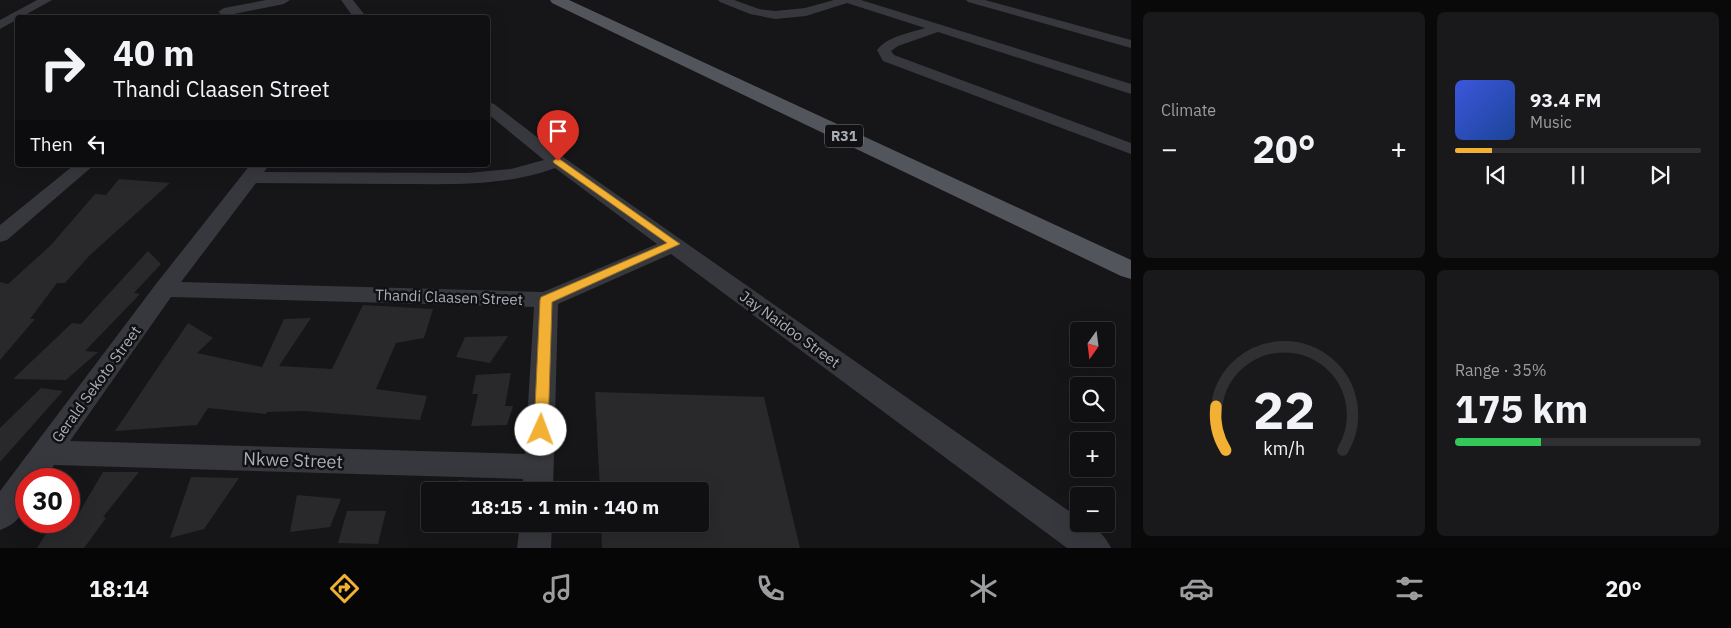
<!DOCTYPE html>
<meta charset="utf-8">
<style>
:root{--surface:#101012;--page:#19191b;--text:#f1f3f6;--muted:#9c9d9f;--line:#303032;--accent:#f2b134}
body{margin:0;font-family:"IBM Plex Sans",sans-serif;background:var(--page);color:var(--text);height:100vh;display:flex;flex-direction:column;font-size:19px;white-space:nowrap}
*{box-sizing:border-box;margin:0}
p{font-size:16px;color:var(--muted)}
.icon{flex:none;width:28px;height:28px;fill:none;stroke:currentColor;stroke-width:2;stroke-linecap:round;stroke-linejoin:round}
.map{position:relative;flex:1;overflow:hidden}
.sheet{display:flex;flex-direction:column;gap:12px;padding:12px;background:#09090a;width:600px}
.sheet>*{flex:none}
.top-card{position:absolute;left:15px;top:15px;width:475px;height:152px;border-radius:5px;box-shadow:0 5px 20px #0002,0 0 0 1px var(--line);background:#101012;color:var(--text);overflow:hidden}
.needle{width:32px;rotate:194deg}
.buttons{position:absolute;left:1070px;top:322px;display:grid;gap:10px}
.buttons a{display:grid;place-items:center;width:45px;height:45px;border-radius:5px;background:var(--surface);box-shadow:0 5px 20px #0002,0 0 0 1px var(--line);font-size:25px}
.speed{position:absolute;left:15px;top:468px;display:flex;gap:10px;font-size:25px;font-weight:700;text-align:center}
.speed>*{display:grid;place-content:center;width:65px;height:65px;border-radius:50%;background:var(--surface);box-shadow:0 5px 20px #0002,0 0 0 1px var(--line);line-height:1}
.speed .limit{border:8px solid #d22;background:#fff;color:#111}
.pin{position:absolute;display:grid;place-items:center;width:42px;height:42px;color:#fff;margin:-51px -21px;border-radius:50% 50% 50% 0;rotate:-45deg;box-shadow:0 0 5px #0007}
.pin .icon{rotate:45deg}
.me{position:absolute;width:55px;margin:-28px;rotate:2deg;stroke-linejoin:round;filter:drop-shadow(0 0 4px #0008)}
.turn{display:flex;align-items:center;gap:18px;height:105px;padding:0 15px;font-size:22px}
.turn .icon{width:65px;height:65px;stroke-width:2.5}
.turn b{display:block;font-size:35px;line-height:42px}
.then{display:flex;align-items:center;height:48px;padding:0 15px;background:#0003;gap:10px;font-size:19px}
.big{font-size:38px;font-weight:700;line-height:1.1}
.sheet .card{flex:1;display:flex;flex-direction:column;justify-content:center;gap:8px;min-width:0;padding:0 18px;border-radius:8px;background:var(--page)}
.sheet .dial{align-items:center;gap:0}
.dial svg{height:130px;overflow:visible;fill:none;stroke:var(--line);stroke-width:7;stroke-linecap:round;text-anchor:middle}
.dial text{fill:var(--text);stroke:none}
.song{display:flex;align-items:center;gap:15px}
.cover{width:60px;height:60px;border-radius:8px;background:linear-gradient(135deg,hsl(230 70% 55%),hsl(220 70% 35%))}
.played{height:5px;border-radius:2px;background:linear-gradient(90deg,var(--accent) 15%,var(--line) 15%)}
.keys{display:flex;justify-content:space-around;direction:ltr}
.heat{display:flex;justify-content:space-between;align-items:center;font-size:28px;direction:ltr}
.charge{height:8px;border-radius:4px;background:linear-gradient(90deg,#34c759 35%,var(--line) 0)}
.sheet .tiles{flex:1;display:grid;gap:12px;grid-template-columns:repeat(2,1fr)}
.trip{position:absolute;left:421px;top:482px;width:288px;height:50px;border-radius:5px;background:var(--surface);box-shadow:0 5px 20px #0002,0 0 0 1px var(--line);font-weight:700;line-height:50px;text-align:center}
.dock{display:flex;height:80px;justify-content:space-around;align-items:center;background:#060607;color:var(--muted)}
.dock .icon{width:35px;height:35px}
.dock .on{color:var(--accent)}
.dock b{font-size:22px;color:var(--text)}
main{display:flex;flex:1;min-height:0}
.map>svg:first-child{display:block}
.building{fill:#29292c}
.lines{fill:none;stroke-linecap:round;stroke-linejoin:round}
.minor{fill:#37383d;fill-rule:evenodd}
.primary{fill:#53555c;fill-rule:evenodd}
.route{fill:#f2b134;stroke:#9d7322}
.labels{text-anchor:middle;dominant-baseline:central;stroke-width:5;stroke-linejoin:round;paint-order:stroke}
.shield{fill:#111113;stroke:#7b7e86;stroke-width:1}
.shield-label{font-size:14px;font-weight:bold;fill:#a8adb8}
.street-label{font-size:15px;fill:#a8adb8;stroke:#111113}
.near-street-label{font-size:18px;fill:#a8adb8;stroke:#111113}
</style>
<main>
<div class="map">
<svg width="1131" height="548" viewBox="0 0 1131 548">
<rect width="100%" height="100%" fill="#161618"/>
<path class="building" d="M119,179L170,183L90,255L65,283H57L30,319H35L0,360V282L8,284L51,245L95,194L106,195Z
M148,251L161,264L134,293L140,294L85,351L98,352L66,380L13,379L72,323L81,324Z
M363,305L433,309L424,338L396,343L376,389L427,396L420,420L303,411L267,412L266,414L208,408L197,425L115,431L188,323L213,338L197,353L262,367L284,319L311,318L279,366L332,369Z
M508,336L490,363L456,357L465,337Z
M511,373L505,406H513L507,425L471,426L478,394H472L476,375Z
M41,388L63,391L0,462V428Z
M595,392L764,397L800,548H602L601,524H700V491H600Z
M103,472H139L103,517L106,518L84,548H37L54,521H69V515L77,516Z
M191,477L239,478L204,529L170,538Z
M459,480L481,482L479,491H457Z
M297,495L341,499L330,527L290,532Z
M347,511H386L378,544L338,543Z"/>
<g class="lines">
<path class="minor" d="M37,0H52L0,29V20Z
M266,0H290L284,4L224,16L218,12L224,8Z
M341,0H353L367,18H354Z
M718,0H734L759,9L775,11L805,8L834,0H861L1131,84V94L938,32L898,46L891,51L894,55L1131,143V154L883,61L877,50C888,36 910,33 925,28L847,3L806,16L775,19L750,14L720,2Z
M966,0H985L1131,40V48L968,2Z
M488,102L494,104L563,157L1079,518V524C1094,524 1105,535 1111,548H1067L671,254L558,304L553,491H523V479L54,465L44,479H26C26,503 26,521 0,530V491L156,284L250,165H269L264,172L467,173L511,169L544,160L488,114ZM555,168L657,244L543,292L181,282L256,183C303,183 350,184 397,184C451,184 504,187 555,168ZM171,297L534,307L525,454L70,441Z
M74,165H94L7,240L0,242V225Z
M520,524H552L551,548H517Z"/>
<path class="primary" d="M550,0H569L1131,260V279L1121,276L552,3Z"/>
</g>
<path class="route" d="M558,158L680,244L552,302L548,430L546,434L541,436L536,434L534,430L540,300L541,297L667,243L554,163L553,161Z"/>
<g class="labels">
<rect class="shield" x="825" y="124.5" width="38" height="23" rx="4"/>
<g class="shield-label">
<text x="844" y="136">R31</text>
</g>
<g class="street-label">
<text transform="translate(449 297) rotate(2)">Thandi Claasen Street</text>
<text transform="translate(790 329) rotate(36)">Jay Naidoo Street</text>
<text transform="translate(96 384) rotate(-54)">Gerald Sekoto Street</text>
</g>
<g class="near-street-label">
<text transform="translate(293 460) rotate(2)">Nkwe Street</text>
</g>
</g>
</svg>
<div class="buttons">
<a><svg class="needle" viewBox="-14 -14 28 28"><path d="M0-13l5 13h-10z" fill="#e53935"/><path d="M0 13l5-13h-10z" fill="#9c9d9f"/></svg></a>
<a><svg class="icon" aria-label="search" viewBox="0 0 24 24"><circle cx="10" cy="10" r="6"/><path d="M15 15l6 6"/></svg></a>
<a>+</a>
<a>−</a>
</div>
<div class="speed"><div class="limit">30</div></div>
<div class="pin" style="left:558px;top:161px;background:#d93025"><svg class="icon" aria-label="arrive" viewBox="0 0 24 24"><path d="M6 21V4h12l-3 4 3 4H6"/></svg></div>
<svg class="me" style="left:541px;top:430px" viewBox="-20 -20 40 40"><circle r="19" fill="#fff"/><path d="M0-13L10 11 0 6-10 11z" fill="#f2b134"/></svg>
<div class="trip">18:15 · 1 min · 140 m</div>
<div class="top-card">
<div class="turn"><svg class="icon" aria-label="right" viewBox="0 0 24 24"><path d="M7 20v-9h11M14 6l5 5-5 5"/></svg><div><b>40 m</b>Thandi Claasen Street</div></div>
<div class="then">Then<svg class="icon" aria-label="left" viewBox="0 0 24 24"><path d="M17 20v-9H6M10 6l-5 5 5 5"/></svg></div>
</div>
</div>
<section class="sheet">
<div class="tiles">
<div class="card"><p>Climate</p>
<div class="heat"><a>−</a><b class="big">20°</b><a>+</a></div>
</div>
<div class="card">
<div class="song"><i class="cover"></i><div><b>93.4 FM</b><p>Music</p></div></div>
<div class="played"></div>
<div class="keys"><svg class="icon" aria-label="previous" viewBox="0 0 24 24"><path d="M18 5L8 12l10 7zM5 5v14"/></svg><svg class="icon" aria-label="pause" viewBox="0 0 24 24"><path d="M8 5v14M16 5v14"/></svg><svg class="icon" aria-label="next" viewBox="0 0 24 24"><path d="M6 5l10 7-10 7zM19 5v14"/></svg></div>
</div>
<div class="card dial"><svg viewBox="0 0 100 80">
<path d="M14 69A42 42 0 1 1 86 69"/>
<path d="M14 69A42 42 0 0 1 8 42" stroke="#f2b134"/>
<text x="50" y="56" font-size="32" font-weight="700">22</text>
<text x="50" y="72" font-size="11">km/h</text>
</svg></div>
<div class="card"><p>Range · 35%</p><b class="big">175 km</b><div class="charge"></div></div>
</div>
</section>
</main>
<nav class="dock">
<b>18:14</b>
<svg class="icon on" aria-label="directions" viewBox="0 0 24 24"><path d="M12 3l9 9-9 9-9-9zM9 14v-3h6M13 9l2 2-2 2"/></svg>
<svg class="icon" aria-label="music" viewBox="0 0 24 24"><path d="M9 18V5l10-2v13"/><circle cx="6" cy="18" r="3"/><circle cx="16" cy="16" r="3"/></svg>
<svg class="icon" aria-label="phone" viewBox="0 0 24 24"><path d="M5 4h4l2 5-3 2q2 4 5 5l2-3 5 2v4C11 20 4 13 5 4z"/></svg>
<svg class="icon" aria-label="climate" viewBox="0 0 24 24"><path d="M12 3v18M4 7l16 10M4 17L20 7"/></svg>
<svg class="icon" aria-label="car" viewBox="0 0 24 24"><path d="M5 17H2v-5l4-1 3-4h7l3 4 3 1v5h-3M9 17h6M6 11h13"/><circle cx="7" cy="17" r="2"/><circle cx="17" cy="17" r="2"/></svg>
<svg class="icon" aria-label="filters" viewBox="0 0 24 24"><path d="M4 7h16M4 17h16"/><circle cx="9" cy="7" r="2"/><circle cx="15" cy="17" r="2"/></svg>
<b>20°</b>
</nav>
